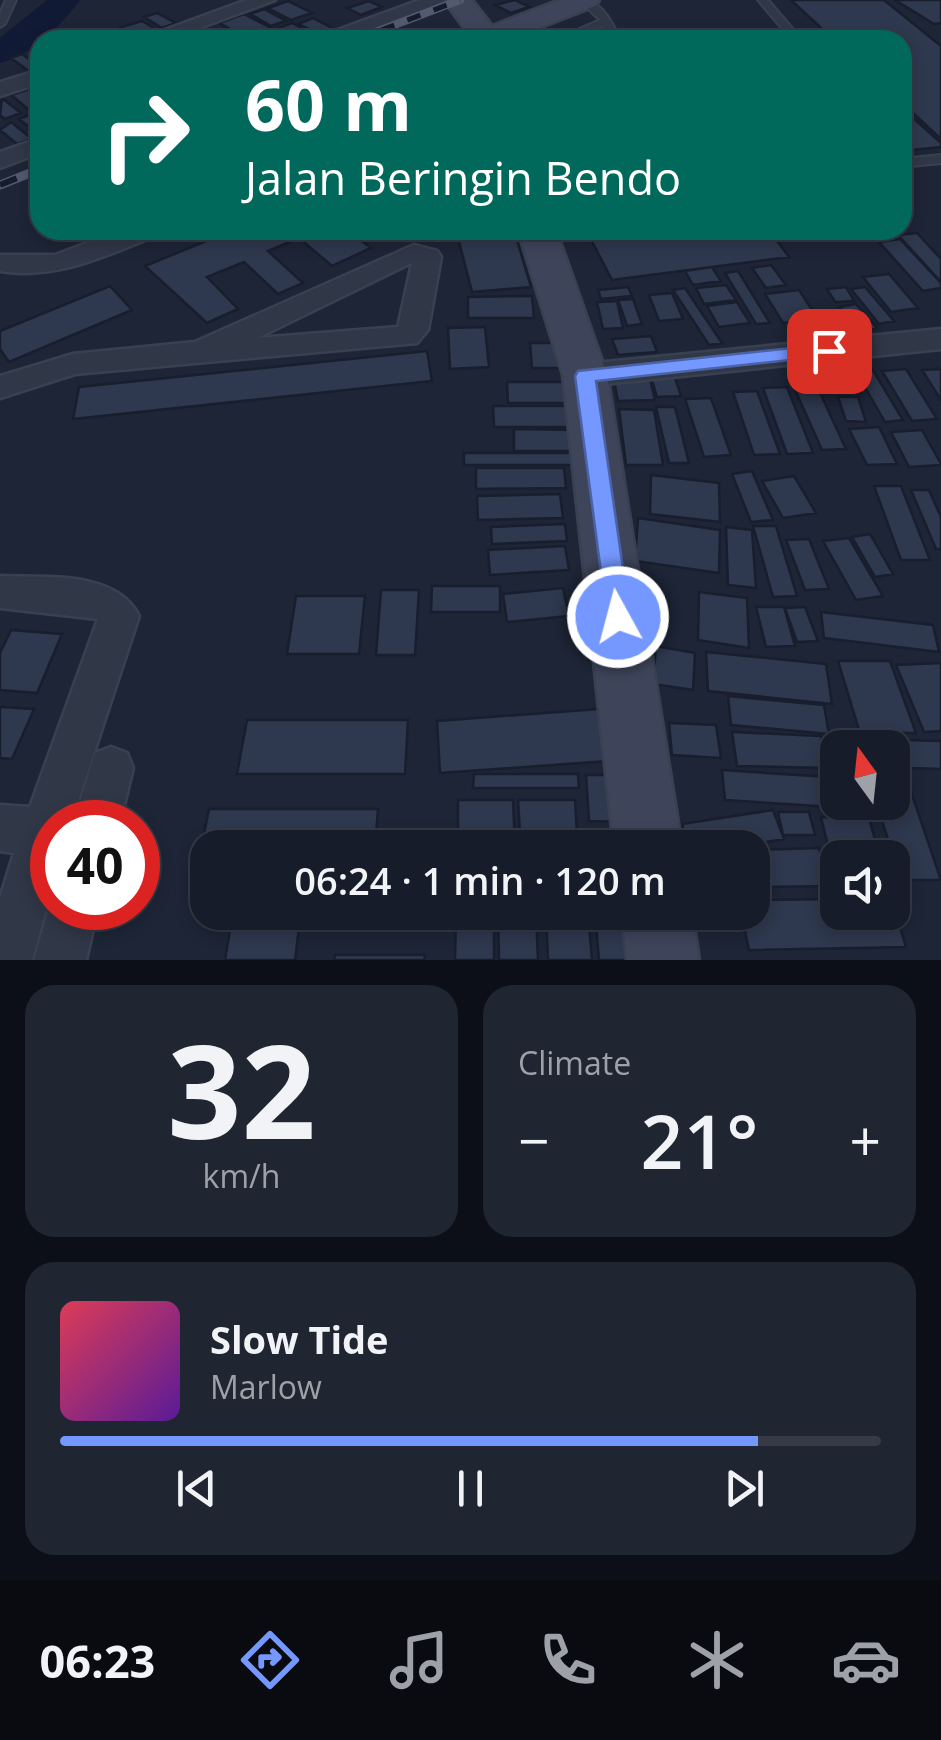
<!DOCTYPE html>
<meta charset="utf-8">
<style>
:root{--surface:#161c29;--page:#1f2531;--text:#f1f3f6;--muted:#9ea1a8;--line:#353a46;--accent:#7498ff}
body{margin:0;font-family:"Open Sans",sans-serif;background:var(--page);color:var(--text);height:100vh;display:flex;flex-direction:column;font-size:38px;white-space:nowrap}
*{box-sizing:border-box;margin:0}
p{font-size:32px;color:var(--muted)}
.icon{flex:none;width:55px;height:55px;fill:none;stroke:currentColor;stroke-width:2;stroke-linecap:round;stroke-linejoin:round}
.map{position:relative;height:960px;overflow:hidden}
.side{display:flex;flex-direction:column;gap:25px;padding:25px;background:#0c0f17;flex:1}
.side>*{flex:none}
.top-card{position:absolute;left:30px;top:30px;width:882px;height:210px;border-radius:30px;box-shadow:0 5px 15px #0003,0 0 0 2px var(--line);background:#00695c;color:#fff;overflow:hidden}
.needle{width:65px;rotate:345deg}
.controls{position:absolute;left:820px;top:730px;display:grid;gap:20px}
.controls a{display:grid;place-items:center;width:90px;height:90px;border-radius:20px;background:var(--surface);box-shadow:0 5px 15px #0003,0 0 0 2px var(--line);font-size:50px}
.speed{position:absolute;left:30px;top:800px;display:flex;gap:20px;font-size:50px;font-weight:700;text-align:center}
.speed>*{display:grid;place-content:center;width:130px;height:130px;border-radius:50%;background:var(--surface);box-shadow:0 5px 15px #0003,0 0 0 2px var(--line);line-height:1}
.speed .limit{border:15px solid #d22;background:#fff;color:#111}
.pin{position:absolute;display:grid;place-items:center;width:85px;height:85px;color:#fff;margin:-42px;border-radius:20px;box-shadow:0 5px 15px #0006}
.me{position:absolute;width:110px;margin:-55px;rotate:353deg;stroke-linejoin:round;filter:drop-shadow(0 0 8px #0008)}
.turn{display:flex;align-items:center;gap:35px;height:210px;padding:0 50px;font-size:45px}
.turn .icon{width:130px;height:130px;stroke-width:2.5}
.turn b{display:block;font-size:70px;line-height:85px}
.big{font-size:75px;font-weight:600;line-height:1.1}
.side .widget{flex:1;display:flex;flex-direction:column;justify-content:center;gap:15px;min-width:0;padding:0 35px;border-radius:30px;background:var(--page)}
.side .dial{align-items:center;gap:0}
.dial b{font-size:130px;line-height:1}
.song{display:flex;align-items:center;gap:30px}
.cover{width:120px;height:120px;border-radius:15px;background:linear-gradient(135deg,hsl(350 70% 55%),hsl(270 70% 35%))}
.played{height:10px;border-radius:5px;background:linear-gradient(90deg,var(--accent) 85%,var(--line) 85%)}
.keys{display:flex;justify-content:space-around;direction:ltr}
.heat{display:flex;justify-content:space-between;align-items:center;font-size:55px;direction:ltr}
.side .tiles{flex:1;display:grid;gap:25px;grid-template-columns:1fr 1fr}
.widget:last-child{grid-column:span 2}
.trip{position:absolute;left:190px;top:830px;width:580px;height:100px;border-radius:30px;background:var(--surface);box-shadow:0 5px 15px #0003,0 0 0 2px var(--line);font-weight:600;line-height:100px;text-align:center}
.tab-bar{display:flex;height:160px;justify-content:space-around;align-items:center;background:#090b10;color:var(--muted)}
.tab-bar .icon{width:70px;height:70px}
.tab-bar .active{color:var(--accent)}
.tab-bar b{font-size:45px;color:var(--text)}
.map>svg:first-child{display:block}
.lines{fill:none;stroke-linecap:round;stroke-linejoin:round}
.river{fill:#101a34;fill-rule:evenodd}
.building{fill:#2e384e;stroke:#181e2d;stroke-width:2.5}
.lane-casing{stroke:#394051;stroke-width:4}
.street-casing{stroke:#394051;stroke-width:5}
.secondary-casing{stroke:#394051;stroke-width:5}
.lane{fill:#303747;fill-rule:evenodd}
.street{fill:#303747;fill-rule:evenodd}
.secondary{fill:#3e455b;fill-rule:evenodd}
.rail-far1-casing{stroke:#515a6f;stroke-width:8}
.rail-casing{stroke:#515a6f;stroke-width:9}
.rail-far1{stroke:#161c2b;stroke-width:5;stroke-dasharray:14;stroke-linecap:butt}
.rail{stroke:#161c2b;stroke-width:6;stroke-dasharray:18;stroke-linecap:butt}
.route{fill:#7498ff;stroke:#4b63a6;stroke-width:2.5}
</style>
<div class="map">
<svg width="941" height="960" viewBox="0 0 941 960">
<rect width="100%" height="100%" fill="#1d2537"/>
<g class="lines">
<path class="river" d="M47,0H80C61,26 32,55 0,63V38Z"/>
</g>
<path class="building" d="M515,0L529,7L511,13L495,5Z
M791,0H884L941,46V139L902,103V40H834Z
M895,0H941V23L934,24Z
M288,1L312,13L291,20L268,8Z
M369,1L382,7L361,15L347,8Z
M264,9L286,21L271,26L250,14Z
M157,13L176,23L162,28L144,17Z
M244,14L271,28L245,37L219,23Z
M313,18L332,28L317,33L298,24Z
M142,21L157,30L136,36L121,27Z
M292,23L311,33L298,38L279,28Z
M209,27L227,38L183,36Z
M22,54L40,67V69L30,72L11,58Z
M36,87L40,105L28,109L11,95Z
M2,98L21,113L5,119L0,115Z
M902,108L941,143V147L902,151Z
M37,112L40,114L38,134L19,119Z
M11,122L32,139L17,144L0,130Z
M233,230H348L371,248L332,266L299,238L268,251L303,283L278,294L244,262L207,277L238,309L207,323L145,266Z
M456,230H514L531,287L472,292Z
M586,230H769L789,257L612,280Z
M917,233L941,259V282L898,235Z
M900,239L941,283V288L923,291L879,242Z
M771,265L786,285L766,288L752,268Z
M712,267L721,281L693,285L685,271Z
M738,271L770,323L756,324L725,273Z
M889,274L918,308L891,312L863,277Z
M726,285L736,300L704,304L696,288Z
M110,286L132,310L9,362L0,349V331Z
M628,287L632,296L601,299L598,290Z
M846,287L854,301L835,302L827,289Z
M865,287L894,321L879,324L851,289Z
M685,288L722,343L709,345L673,290Z
M799,290L818,319L783,323L765,294Z
M672,293L683,319L659,321L649,295Z
M532,296L534,318H468V297Z
M633,299L642,324L627,326L618,300Z
M617,301L623,328L603,329L597,302Z
M737,302L750,323L719,327L707,306Z
M856,304L877,328L860,331L839,307Z
M485,327L489,367L450,369L448,328Z
M651,336L657,352L618,355L612,339Z
M530,343H565L567,368H532Z
M427,351L432,381L73,419L79,387Z
M849,364L861,392L826,393L814,365Z
M871,367L903,420L885,422L854,368Z
M906,369L937,419L912,421L882,371Z
M941,369V400L922,370Z
M673,371L681,396L657,397L650,373Z
M649,375L655,400L618,401L613,376Z
M507,382H570L572,403H508Z
M815,382L846,449L822,450L792,383Z
M787,387L813,453L787,454L763,388Z
M757,391L780,454L754,455L733,392Z
M838,397H858L866,422L846,421Z
M711,398L731,455L704,457L685,399Z
M493,406H573L575,427H494Z
M656,407H675L689,463H669Z
M619,409L654,410L663,465H626Z
M879,427L897,464L867,465L849,429Z
M514,429L578,430L580,451H514Z
M922,430L941,464V465L909,467L891,432Z
M464,453H576L577,465H464Z
M476,468H564L566,488L476,489Z
M752,471L773,520L751,522L732,474Z
M651,475L719,483L720,522L650,514Z
M794,476L816,513L783,518L762,481Z
M874,486H901L930,560H901Z
M911,490H929L941,517V549H936Z
M560,494L563,518L478,520L477,496Z
M638,518L720,530L719,573L635,561Z
M565,524L567,541L492,544L491,527Z
M753,526H776L797,596L773,597Z
M726,527L752,530L756,588L728,585Z
M870,534L893,574L875,577L852,537Z
M849,538L883,596L856,600L823,541Z
M809,539L829,589L805,590L786,540Z
M565,546L569,570L490,575L488,550Z
M432,586H500V612H431Z
M563,588L569,616L507,622L503,594Z
M381,590H419L415,655H376Z
M699,592L747,598L749,648L698,640Z
M296,596H365L359,654H287Z
M756,607H784L795,646L766,647Z
M805,607L818,641L797,642L785,608Z
M821,612L933,625L939,652L824,638Z
M11,630L62,634L37,693L0,690V653Z
M656,646L695,653L693,690L653,684Z
M706,652L826,664L832,704L708,691Z
M838,661H890L916,733H860Z
M941,663V731L924,732L896,665Z
M728,696L824,705L829,734L731,725Z
M0,707L34,709L12,759L0,758Z
M612,708L622,760L440,773L437,721Z
M247,720H408L405,774H237Z
M669,723L716,725L721,758L672,755Z
M732,732L821,736L828,768L737,766Z
M901,740L941,741V769L909,768Z
M722,770L828,777L833,807L725,800Z
M474,774H578L579,788H473Z
M586,775H620L625,822L589,821Z
M908,783L941,880H901L876,802H892V784Z
M458,800H513L515,848H458Z
M518,800H575L577,833H520Z
M209,809H378L375,848H208V863H198Z
M773,810L784,839L733,848H688L682,824Z
M778,812H809L815,835H783Z
M821,817L869,818L880,858H838V887Z
M819,848L828,886L756,887L752,850Z
M838,899V912H892V901L906,947L749,950L741,912H752V900Z
M233,912H301L295,960H225Z
M321,912H421V919L320,922Z
M456,912H494V960H455Z
M498,912H536L538,960H499Z
M546,912H588L592,960H548Z
M595,912H629L634,960H599Z
M335,955H425L424,960H334Z"/>
<g class="lines">
<defs>
<path id="lane" d="M6,0H16L5,24L0,27V13Z
M579,0C603,0 611,22 621,40H611L603,26L568,40H554L600,20Z
M758,0H768L802,40H792Z
M941,155V163L902,167V159Z"/>
<path id="street" d="M247,0H275L167,40H137Z
M420,0H448L340,40H310Z
M40,70V83L0,96V82Z
M40,138V153L0,168V152Z
M122,230H159L155,236C105,256 56,280 0,271V255H55Z
M414,245L437,251L441,257L428,330L417,343L75,374L0,398V376L73,354L195,342ZM412,263L398,327L257,338L409,264Z
M941,329V349L585,386L574,383L569,375L574,367L585,364Z
M0,576C45,578 116,570 139,616L71,822H52V885L32,960H0V898L14,853L0,851V805L30,807L98,619L0,608Z
M111,747L127,753L133,768L120,822H74L95,753Z
M52,900V908H98L86,960H34Z"/>
<path id="secondary" d="M444,0H472L492,26L560,0H599L595,6L507,40H473Z
M518,230H556L607,375L682,848H614L563,375Z
M622,912H692L699,960H627Z"/>
</defs>
<use href="#lane" class="lane-casing"/>
<use href="#street" class="street-casing"/>
<use href="#secondary" class="secondary-casing"/>
<use href="#lane" class="lane"/>
<use href="#street" class="street"/>
<use href="#secondary" class="secondary"/>
<defs>
<path id="rail-far1" d="M355,40L460,0"/>
<path id="rail" d="M0,185L40,169"/>
</defs>
<use href="#rail-far1" class="rail-far1-casing"/>
<use href="#rail" class="rail-casing"/>
<use href="#rail-far1" class="rail-far1"/>
<use href="#rail" class="rail"/>
</g>
<path class="route" d="M829,344L836,346V355L596,381L630,617L618,628L608,625L575,376L578,371Z"/>
</svg>
<div class="controls">
<a><svg class="needle" viewBox="-14 -14 28 28"><path d="M0-13l5 13h-10z" fill="#e53935"/><path d="M0 13l5-13h-10z" fill="#9ea1a8"/></svg></a>
<a><svg class="icon" aria-label="sound" viewBox="0 0 24 24"><path d="M4 9h4l5-4v14l-5-4H4zM17 9q2 3 0 6"/></svg></a>
</div>
<div class="speed"><div class="limit">40</div></div>
<div class="pin" style="left:829px;top:351px;background:#d93025"><svg class="icon" aria-label="arrive" viewBox="0 0 24 24"><path d="M6 21V4h12l-3 4 3 4H6"/></svg></div>
<svg class="me" style="left:618px;top:617px" viewBox="-20 -20 40 40"><circle r="17" fill="#7498ff" stroke="#fff" stroke-width="3"/><path d="M0-11L8 9 0 5-8 9z" fill="#fff"/></svg>
<div class="trip">06:24 · 1 min · 120 m</div>
<div class="top-card">
<div class="turn"><svg class="icon" aria-label="right" viewBox="0 0 24 24"><path d="M7 20v-9h11M14 6l5 5-5 5"/></svg><div><b>60 m</b>Jalan Beringin Bendo</div></div>
</div>
</div>
<section class="side">
<div class="tiles">
<div class="widget dial"><b>32</b><p>km/h</p></div>
<div class="widget"><p>Climate</p>
<div class="heat"><a>−</a><b class="big">21°</b><a>+</a></div>
</div>
<div class="widget">
<div class="song"><i class="cover"></i><div><b>Slow Tide</b><p>Marlow</p></div></div>
<div class="played"></div>
<div class="keys"><svg class="icon" aria-label="previous" viewBox="0 0 24 24"><path d="M18 5L8 12l10 7zM5 5v14"/></svg><svg class="icon" aria-label="pause" viewBox="0 0 24 24"><path d="M8 5v14M16 5v14"/></svg><svg class="icon" aria-label="next" viewBox="0 0 24 24"><path d="M6 5l10 7-10 7zM19 5v14"/></svg></div>
</div>
</div>
</section>
<nav class="tab-bar">
<b>06:23</b>
<svg class="icon active" aria-label="directions" viewBox="0 0 24 24"><path d="M12 3l9 9-9 9-9-9zM9 14v-3h6M13 9l2 2-2 2"/></svg>
<svg class="icon" aria-label="music" viewBox="0 0 24 24"><path d="M9 18V5l10-2v13"/><circle cx="6" cy="18" r="3"/><circle cx="16" cy="16" r="3"/></svg>
<svg class="icon" aria-label="phone" viewBox="0 0 24 24"><path d="M5 4h4l2 5-3 2q2 4 5 5l2-3 5 2v4C11 20 4 13 5 4z"/></svg>
<svg class="icon" aria-label="climate" viewBox="0 0 24 24"><path d="M12 3v18M4 7l16 10M4 17L20 7"/></svg>
<svg class="icon" aria-label="car" viewBox="0 0 24 24"><path d="M5 17H2v-5l4-1 3-4h7l3 4 3 1v5h-3M9 17h6M6 11h13"/><circle cx="7" cy="17" r="2"/><circle cx="17" cy="17" r="2"/></svg>
</nav>
